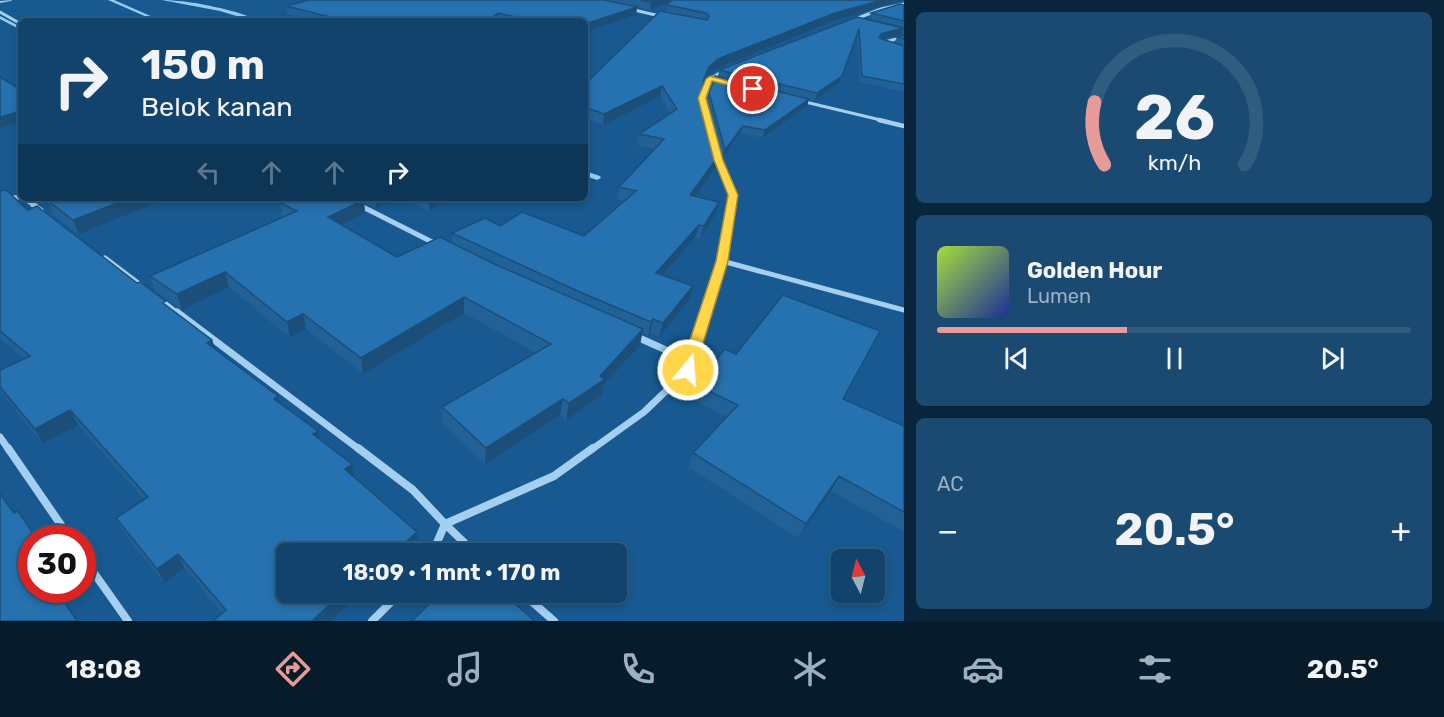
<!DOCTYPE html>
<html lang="id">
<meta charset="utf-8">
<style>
:root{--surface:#11436c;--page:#1a4a72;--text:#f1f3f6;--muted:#9cb0c2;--line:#305c7f;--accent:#e69b98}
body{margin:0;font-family:Rubik,sans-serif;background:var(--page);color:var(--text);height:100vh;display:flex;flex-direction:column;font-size:22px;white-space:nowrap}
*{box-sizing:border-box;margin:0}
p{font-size:20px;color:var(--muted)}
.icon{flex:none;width:33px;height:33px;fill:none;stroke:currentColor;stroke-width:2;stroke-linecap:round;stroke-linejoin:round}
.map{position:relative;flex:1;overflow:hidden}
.details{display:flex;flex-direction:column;gap:12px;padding:12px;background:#09253b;width:540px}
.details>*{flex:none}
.guide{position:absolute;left:18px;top:18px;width:570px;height:183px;border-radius:9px;box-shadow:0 3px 9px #0003,0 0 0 2px var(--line);background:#11436c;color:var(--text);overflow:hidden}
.needle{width:39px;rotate:353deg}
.fabs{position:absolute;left:831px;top:549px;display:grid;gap:12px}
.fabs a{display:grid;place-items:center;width:54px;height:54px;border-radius:9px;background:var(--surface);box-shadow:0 3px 9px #0003,0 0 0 2px var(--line);font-size:30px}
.speed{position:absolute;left:18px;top:525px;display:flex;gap:12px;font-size:30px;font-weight:700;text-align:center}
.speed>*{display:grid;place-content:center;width:78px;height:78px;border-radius:50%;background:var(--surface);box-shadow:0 3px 9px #0003,0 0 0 2px var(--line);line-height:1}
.speed .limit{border:9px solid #d22;background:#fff;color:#111}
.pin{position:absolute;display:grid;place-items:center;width:51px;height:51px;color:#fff;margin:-26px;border:3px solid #fff;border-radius:50%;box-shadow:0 2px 6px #0007}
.me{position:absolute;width:66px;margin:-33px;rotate:17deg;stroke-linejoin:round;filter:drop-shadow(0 0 4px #0008)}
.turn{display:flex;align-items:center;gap:21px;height:126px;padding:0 24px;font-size:27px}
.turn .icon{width:78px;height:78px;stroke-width:2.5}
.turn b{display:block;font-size:42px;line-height:51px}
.lanes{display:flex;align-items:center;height:57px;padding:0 24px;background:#0003;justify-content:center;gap:30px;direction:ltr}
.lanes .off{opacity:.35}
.big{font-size:45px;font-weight:700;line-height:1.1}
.details .tile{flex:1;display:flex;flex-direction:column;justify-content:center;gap:9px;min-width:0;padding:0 21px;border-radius:9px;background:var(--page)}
.details .dial{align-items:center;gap:0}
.dial svg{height:156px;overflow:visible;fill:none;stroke:var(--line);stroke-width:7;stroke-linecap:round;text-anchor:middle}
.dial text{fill:var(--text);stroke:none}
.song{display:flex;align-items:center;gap:18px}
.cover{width:72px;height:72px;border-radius:9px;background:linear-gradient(135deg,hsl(80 70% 55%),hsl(230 70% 35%))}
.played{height:6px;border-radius:3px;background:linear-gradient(90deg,var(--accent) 40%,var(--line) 40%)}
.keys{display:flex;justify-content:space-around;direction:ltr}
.heat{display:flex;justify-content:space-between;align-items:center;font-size:33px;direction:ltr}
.trip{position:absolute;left:276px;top:543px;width:351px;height:60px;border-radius:9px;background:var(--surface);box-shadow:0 3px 9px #0003,0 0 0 2px var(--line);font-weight:700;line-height:60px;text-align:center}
.menu{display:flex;height:96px;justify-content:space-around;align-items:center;background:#071b2b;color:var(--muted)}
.menu .icon{width:42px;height:42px}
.menu .selected{color:var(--accent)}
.menu b{font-size:27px;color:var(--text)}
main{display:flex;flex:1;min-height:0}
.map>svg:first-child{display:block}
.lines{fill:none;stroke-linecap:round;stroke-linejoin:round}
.stream{fill:#98cbf2;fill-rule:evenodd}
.street-far4{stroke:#a5cff0;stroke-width:3}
.street-far3{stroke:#a5cff0;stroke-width:4.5}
.street-far2{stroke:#a5cff0;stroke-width:5}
.street-far1{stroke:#a5cff0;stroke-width:7}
.street{stroke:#a5cff0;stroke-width:8}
.wall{fill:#216196}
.shaded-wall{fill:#1b4f7a}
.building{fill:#2671af;stroke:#1b4f7a;stroke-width:1.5}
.route{fill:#ffd54a;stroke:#a68a30;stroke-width:1.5}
</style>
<main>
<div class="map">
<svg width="904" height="621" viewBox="0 0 904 621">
<rect width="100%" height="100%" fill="#175990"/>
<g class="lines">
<path class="stream" d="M12,0L11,1L0,3V1Z
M108,0H114L162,21H156Z
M162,0C189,0 237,10 260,21H253L220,11Z
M0,16L21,27V30L0,19Z
M585,171L600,176L601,178L597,180L585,176Z"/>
<path class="street-far4" d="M630,9L664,17
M0,12L21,24
M853,20L881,9L904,4
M881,43L904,37
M702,98L710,79L726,69
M801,101L885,121"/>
<path class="street-far3" d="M879,120L904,126
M716,152L733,195L731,206
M23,198L36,206
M345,198L362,206
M0,199L21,197"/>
<path class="street-far2" d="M33,205L41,210
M359,205L438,245
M105,258L142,286
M722,261L904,310
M162,301L179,314
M705,314L722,261L731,205"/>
<path class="street-far1" d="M177,312L360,450
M635,336L690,361
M0,437L9,450
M591,450L644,412L688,370L706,312"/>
<path class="street" d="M8,448L70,538
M358,448L413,490L445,524L432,554
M476,554L445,524L554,476L593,448
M82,556L128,621
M521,592L554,621
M372,621L401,592"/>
</g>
<path class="wall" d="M309,0H904L833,21L716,69L707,77L703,86L702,91L719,155L716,167L695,196L715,215L700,239L695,238L663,275L689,300L659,337L650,333L648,336L642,333L640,345L604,384L602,395L566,420L560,415L485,464L443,424L442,407L536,353L464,313L363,374L306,329L290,338L229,287L182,310L155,291L150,276L284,217L282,215L280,201L270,198H455L429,211L403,198L376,208L364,203L365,213L342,225L397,257L452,243V233L500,226L584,236L624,201L617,199L619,187L655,149L637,145L639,134L670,113L660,96L603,125L585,118V84L665,12L667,5L669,4L650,10L637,7L636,15L585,21H314L287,14L286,6Z
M904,5V27L869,18L871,13Z
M857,17L901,34L881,39L894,43L897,37L904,35V92L860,82L857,35L839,83L815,100L809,99L807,106L762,138L740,133L722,158L707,100L709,93L718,77L719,70Z
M0,191L168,307L212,340L215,348L278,396L280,403L318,431L320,439L352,464L353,476L418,547L286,592H367L360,599L358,596L331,621H213L222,613L184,568L164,583L124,533L116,518L144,500L78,425L43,444L0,391V370L24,359L0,338Z
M169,198L79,234L53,215L48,201Z
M696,385L843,399L904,426V532L831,491L798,538L688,467L693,453L727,417L692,399Z"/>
<path class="shaded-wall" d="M658,0H678L650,10L651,2Z
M882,0H904L833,21L716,69L707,77L702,89L704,79L709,67L718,59L835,13Z
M637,7L636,15L585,32V24Z
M498,13L497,21H487Z
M903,28L901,34L879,40L881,34Z
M859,29L839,83L815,100L817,93Z
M662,86L660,96L603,125L604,114Z
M809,99L807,106L762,138L765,130Z
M21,111V122L0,128V117Z
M743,126L740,133L722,158L725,150Z
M719,155L716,167L687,208L690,195Z
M130,198H169L79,234L73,220Z
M375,198H403L376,208Z
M429,198H455L429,211Z
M364,200L365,213L330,231L328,217Z
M719,202L715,215L700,239L704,226Z
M699,225L695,238L653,286L656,273Z
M225,272L229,287L182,310L177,294Z
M693,286L689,300L659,337L663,323Z
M464,297V313L363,374L361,358Z
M303,314L306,329L290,338L287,322Z
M653,319L650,333L648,336L651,322Z
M643,329L640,345L604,384L602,395L566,420L569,403L600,376Z
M212,340L217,354L207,343Z
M278,396L282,411L274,399Z
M563,399L560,415L485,464L486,448Z
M70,410L78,425L43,444L35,429Z
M318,431L321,445L313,434Z
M352,464L354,479L345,469Z
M839,476L831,491L798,538L806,524Z
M417,532L418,547L411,554H393Z
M178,554L184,568L164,583L157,569Z
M56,590H57L78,621H77Z
M343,592H357L358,596L331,621H312Z
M359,592H367L360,599Z"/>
<path class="building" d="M309,0H604L637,7L585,24V21H532L498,13L487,21H314L330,17L286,6Z
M640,0H658L651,2Z
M672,0H882L835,13L718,59L709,67L704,79L702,91L719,155L690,195L719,202L704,226L699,225L656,273L693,286L663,323L653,319L651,322L582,293L452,233L485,218L500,226L522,212L584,236L636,191L619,187L664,139L639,134L677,109L662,86L604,114L585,107V84L660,11L707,20L709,16L706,13L667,5Z
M900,4L904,5V21L871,13Z
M857,17L903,28L881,34L879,38L904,46V84L862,76L859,29L842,76L817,93L719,70Z
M904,35V39L897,37Z
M715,76L809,99L765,130L743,126L725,150L709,93Z
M0,77L21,90V111L0,117Z
M6,190L28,210L37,206L137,283L140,282L166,301L163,303L212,340L207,343L278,396L274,399L318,431L313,434L352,464L345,469L417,532L393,554H286V592H343L312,621H213L226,610L178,554L157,569L116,518L148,497L70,410L35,429L0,387V370L30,356L0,331V191Z
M56,198H130L73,220L48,201Z
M287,198H360L364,200L328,217L397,257L440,237L492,263L643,329L600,376L605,379L569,403L563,399L486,448L442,407L551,344L464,297L361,358L303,314L287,322L225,272L177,294L150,276L297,211L279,202Z
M783,295L880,331L843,399L904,426V512L839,476L806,524L693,453L738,405L696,385L725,349L736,354Z
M0,494L14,513L18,511L36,538H32V590H56L77,621H0Z
M441,592H501L535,621H412Z"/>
<path class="route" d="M710,76L757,89L753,92L712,81L706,98L723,160L738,195L728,261L695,370L688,375L680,370L716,261L728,195L714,160L698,98L706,79Z"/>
</svg>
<div class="fabs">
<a><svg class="needle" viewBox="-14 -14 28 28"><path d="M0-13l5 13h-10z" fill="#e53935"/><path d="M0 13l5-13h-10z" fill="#9cb0c2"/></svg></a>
</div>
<div class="speed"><div class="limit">30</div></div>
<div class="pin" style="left:753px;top:89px;background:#d93025"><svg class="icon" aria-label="arrive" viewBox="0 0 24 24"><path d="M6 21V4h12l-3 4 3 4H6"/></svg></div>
<svg class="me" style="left:688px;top:370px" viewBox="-20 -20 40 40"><circle r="17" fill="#ffd54a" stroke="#fff" stroke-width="3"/><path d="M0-11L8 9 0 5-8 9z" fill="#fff"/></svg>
<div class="trip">18:09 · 1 mnt · 170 m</div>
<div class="guide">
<div class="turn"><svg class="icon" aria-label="right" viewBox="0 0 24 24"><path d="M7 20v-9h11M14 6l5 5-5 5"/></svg><div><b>150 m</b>Belok kanan</div></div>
<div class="lanes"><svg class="icon off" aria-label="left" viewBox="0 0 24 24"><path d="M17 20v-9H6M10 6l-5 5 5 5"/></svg><svg class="icon off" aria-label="ahead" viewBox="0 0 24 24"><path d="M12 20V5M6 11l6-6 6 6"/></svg><svg class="icon off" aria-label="ahead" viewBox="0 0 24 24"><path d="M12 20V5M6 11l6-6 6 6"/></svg><svg class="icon" aria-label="right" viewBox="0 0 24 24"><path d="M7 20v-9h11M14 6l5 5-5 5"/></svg></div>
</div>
</div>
<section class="details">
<div class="tile dial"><svg viewBox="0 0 100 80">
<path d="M14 69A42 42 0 1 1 86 69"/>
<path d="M14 69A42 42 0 0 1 9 37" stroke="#e69b98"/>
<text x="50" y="56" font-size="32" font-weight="700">26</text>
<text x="50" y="72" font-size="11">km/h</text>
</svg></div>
<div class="tile">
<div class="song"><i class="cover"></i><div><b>Golden Hour</b><p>Lumen</p></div></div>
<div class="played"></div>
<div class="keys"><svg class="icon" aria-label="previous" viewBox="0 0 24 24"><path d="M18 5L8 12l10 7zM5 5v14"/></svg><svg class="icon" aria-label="pause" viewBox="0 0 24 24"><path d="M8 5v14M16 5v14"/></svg><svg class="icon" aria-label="next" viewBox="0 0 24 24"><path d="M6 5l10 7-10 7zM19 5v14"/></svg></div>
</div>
<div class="tile"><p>AC</p>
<div class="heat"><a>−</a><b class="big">20.5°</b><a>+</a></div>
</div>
</section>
</main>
<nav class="menu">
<b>18:08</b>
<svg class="icon selected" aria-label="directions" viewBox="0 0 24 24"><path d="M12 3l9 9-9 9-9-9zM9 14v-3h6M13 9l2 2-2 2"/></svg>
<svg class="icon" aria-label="music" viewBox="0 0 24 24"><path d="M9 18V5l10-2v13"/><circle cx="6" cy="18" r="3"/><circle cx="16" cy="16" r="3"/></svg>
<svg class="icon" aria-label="phone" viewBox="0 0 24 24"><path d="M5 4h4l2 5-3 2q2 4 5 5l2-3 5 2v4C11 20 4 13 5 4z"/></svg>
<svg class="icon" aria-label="climate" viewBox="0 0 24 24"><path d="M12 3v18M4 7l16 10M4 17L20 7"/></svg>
<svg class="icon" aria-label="car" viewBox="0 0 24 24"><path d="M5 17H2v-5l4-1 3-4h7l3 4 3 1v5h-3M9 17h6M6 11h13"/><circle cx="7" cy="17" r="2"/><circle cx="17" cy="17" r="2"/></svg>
<svg class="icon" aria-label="filters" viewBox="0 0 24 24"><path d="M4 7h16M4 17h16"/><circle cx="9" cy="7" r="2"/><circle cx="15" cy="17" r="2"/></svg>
<b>20.5°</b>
</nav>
